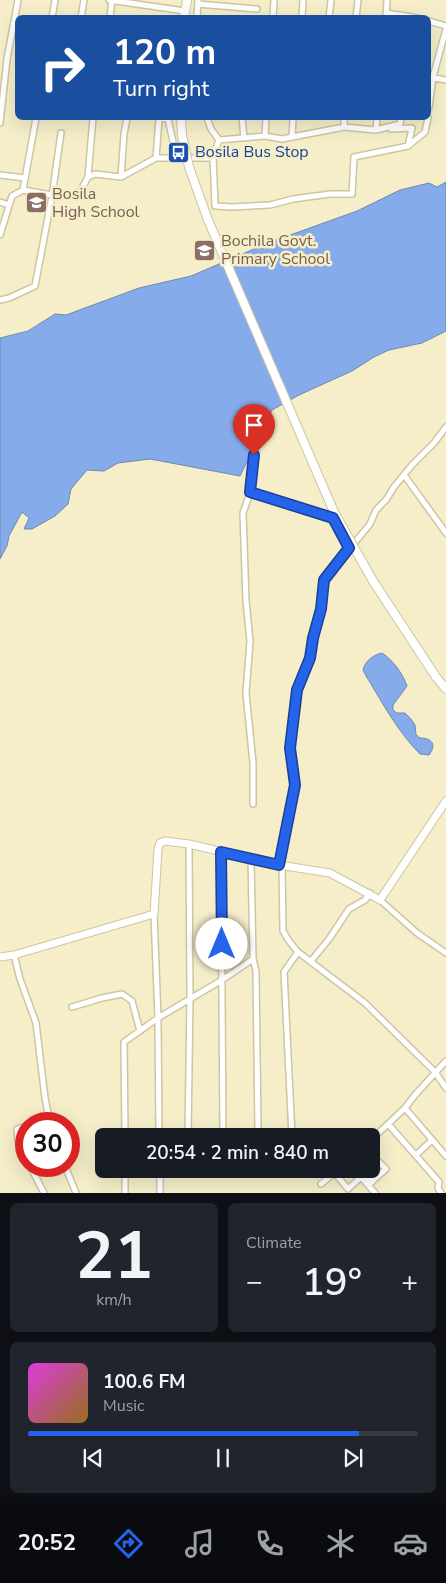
<!DOCTYPE html>
<meta charset="utf-8">
<style>
:root{--surface:#171b24;--page:#20242c;--text:#f1f3f6;--muted:#9ea1a6;--line:#363941;--accent:#2563eb}
body{margin:0;font-family:"Nunito Sans",sans-serif;background:var(--page);color:var(--text);height:100vh;display:flex;flex-direction:column;font-size:19px;white-space:nowrap}
*{box-sizing:border-box;margin:0}
p{font-size:16px;color:var(--muted)}
.icon{flex:none;width:28px;height:28px;fill:none;stroke:currentColor;stroke-width:2;stroke-linecap:round;stroke-linejoin:round}
.map{position:relative;height:1193px;overflow:hidden}
.drawer{display:flex;flex-direction:column;gap:10px;padding:10px;background:#0d0f14;flex:1}
.drawer>*{flex:none}
.hud{position:absolute;left:15px;top:15px;width:416px;height:105px;border-radius:8px;box-shadow:0 5px 20px #0002;background:#1a4fa0;color:#fff;overflow:hidden}
.speed{position:absolute;left:15px;top:1112px;display:flex;gap:10px;font-size:25px;font-weight:700;text-align:center}
.speed>*{display:grid;place-content:center;width:65px;height:65px;border-radius:50%;background:var(--surface);box-shadow:0 5px 20px #0002;line-height:1}
.speed .limit{border:8px solid #d22;background:#fff;color:#111}
.pin{position:absolute;display:grid;place-items:center;width:42px;height:42px;color:#fff;margin:-51px -21px;border-radius:50% 50% 50% 0;rotate:-45deg;box-shadow:0 0 5px #0007}
.pin .icon{rotate:45deg}
.me{position:absolute;width:55px;margin:-28px;rotate:0deg;stroke-linejoin:round;filter:drop-shadow(0 0 4px #0008)}
.turn{display:flex;align-items:center;gap:18px;height:105px;padding:0 15px;font-size:22px}
.turn .icon{width:65px;height:65px;stroke-width:2.5}
.turn b{display:block;font-size:35px;line-height:42px}
.big{font-size:38px;font-weight:600;line-height:1.1}
.drawer .widget{flex:1;display:flex;flex-direction:column;justify-content:center;gap:8px;min-width:0;padding:0 18px;border-radius:8px;background:var(--page)}
.drawer .dial{align-items:center;gap:0}
.dial b{font-size:65px;line-height:1}
.song{display:flex;align-items:center;gap:15px}
.cover{width:60px;height:60px;border-radius:8px;background:linear-gradient(135deg,hsl(300 70% 55%),hsl(40 70% 35%))}
.played{height:5px;border-radius:2px;background:linear-gradient(90deg,var(--accent) 85%,var(--line) 85%)}
.keys{display:flex;justify-content:space-around;direction:ltr}
.heat{display:flex;justify-content:space-between;align-items:center;font-size:28px;direction:ltr}
.drawer .tiles{flex:1;display:grid;gap:10px;grid-template-columns:1fr 1fr}
.widget:last-child{grid-column:span 2}
.trip{position:absolute;left:95px;top:1128px;width:285px;height:50px;border-radius:8px;background:var(--surface);box-shadow:0 5px 20px #0002;font-weight:600;line-height:50px;text-align:center}
.tabs{display:flex;height:80px;justify-content:space-around;align-items:center;background:#090b0e;color:var(--muted)}
.tabs .icon{width:35px;height:35px}
.tabs .on{color:var(--accent)}
.tabs b{font-size:22px;color:var(--text)}
.map>svg:first-child{display:block}
.water{fill:#85abea;stroke:#6f89b1}
.lines{fill:none;stroke-linecap:round;stroke-linejoin:round}
.minor-casing{stroke:#cdc6a2;stroke-width:8}
.tertiary-casing{stroke:#cdc6a2;stroke-width:9}
.secondary-casing{stroke:#cdc6a2;stroke-width:10}
.minor{stroke:#fff;stroke-width:5}
.tertiary{stroke:#fff;stroke-width:7}
.secondary{stroke:#fff;stroke-width:8}
.secondary-bridge-casing{stroke:#cdc6a2;stroke-width:10;stroke-linecap:butt}
.secondary-bridge{stroke:#fff;stroke-width:8}
.route-casing{stroke:#184099;stroke-width:12}
.route{stroke:#2563eb;stroke-width:9}
.labels{text-anchor:middle;dominant-baseline:central;stroke-width:5;stroke-linejoin:round;paint-order:stroke}
.transit-label{font-size:16px;fill:#164399;stroke:#f5eec9;text-anchor:start}
.education-label{font-size:16px;fill:#785e54;stroke:#f5eec9;text-anchor:start}
</style>
<div class="map">
<svg width="446" height="1193" viewBox="0 0 446 1193">
<rect width="100%" height="100%" fill="#f5eec9"/>
<path class="water" d="M446,182V331L422,343L389,350L374,357L352,371L299,395L272,410L240,476L150,459L118,463L104,471L87,470L71,489L68,504L55,516L32,529H24L29,518L22,512L9,536L7,546L0,559V338L28,331L55,314L66,315L139,288L191,276L268,243L357,211L400,190L429,183L437,187Z
M382,653C393,660 403,674 407,686L393,705V710L397,713H405L411,719L415,725L416,735L420,738C432,738 437,745 429,755L420,754C400,734 385,708 371,684C368,679 365,675 363,670C365,661 373,655 382,653Z"/>
<g class="lines">
<defs>
<path id="minor" d="M109,0L185,11
M198,4L257,9
M386,13L418,18
M52,18L55,0
M81,18L84,0
M110,18L112,0
M197,18L198,0
M273,18L274,0
M302,18L303,0
M329,18L331,0
M356,18L358,0
M386,18L387,0
M429,21L446,26
M429,77L446,80
M429,107L433,77L446,29
M160,118L168,119L174,146
M242,118L244,138
M0,123L7,59L18,0
M344,127V118
M391,129L412,128L408,146
M376,130L377,118
M265,136L266,118
M292,137L293,118
M219,140L265,136L282,139L344,127L376,130L400,124L401,118
M213,156L215,206L232,207L270,205L293,199L330,194H352L354,157L408,146L425,132L428,118
M156,158L159,118
M0,175L25,178
M88,177L93,118
M121,177L124,134L127,118
M23,190L36,118
M0,202L9,205
M0,235L12,196L23,190L58,196H73L80,192L88,177L95,174L121,177L156,158H210L213,156L219,140L211,129L207,118
M0,300L9,298L35,286L52,196L61,133
M404,475L446,533
M250,493L333,518L349,548
M253,804V763L246,693L250,641L246,601L243,513L250,493L254,455
M221,852L223,1136
M251,859L253,959L256,971L258,1131
M279,865L295,785L290,748L297,690L310,658L313,638L321,609L324,580L370,524L376,510L386,500L394,487L412,465L434,443L446,427
M282,865L283,931L289,941L298,952L365,1003L435,1072L446,1088
M380,900L417,933L446,953
M154,914L158,1018L159,1136
M14,955L20,979L36,1023L45,1098L50,1124
M311,961L329,939L349,909L365,900L370,893
M72,1007L102,998L122,994L132,1001L140,1031
M405,1108L446,1156
M33,1124L49,1119
M389,1125L439,1182L438,1188L441,1193
M26,1126L17,1129L18,1141L26,1158
M125,1136L124,1042L158,1018L222,980L253,959
M188,1136L190,998L189,844
M292,1136L284,972L298,952
M371,1140L405,1108L415,1095L446,1061
M416,1155L432,1140
M30,1166L44,1193
M65,1166L76,1193
M125,1169V1193
M160,1169V1193
M359,1169L372,1182
M334,1172L348,1189L361,1177L375,1193
M321,1184L339,1169
M368,1185L386,1169L371,1154"/>
<path id="tertiary" d="M0,957L14,955L154,914L158,849L160,843L165,841L189,844L279,865L330,873L380,900L446,801"/>
<path id="secondary" d="M184,18L187,0
M392,610L436,677L446,689"/>
</defs>
<use href="#minor" class="minor-casing"/>
<use href="#tertiary" class="tertiary-casing"/>
<use href="#secondary" class="secondary-casing"/>
<use href="#minor" class="minor"/>
<use href="#tertiary" class="tertiary"/>
<use href="#secondary" class="secondary"/>
<defs>
<path id="secondary-bridge" d="M181,118L182,135L189,167L208,220L334,512L373,581L392,610"/>
</defs>
<use href="#secondary-bridge" class="secondary-bridge-casing"/>
<use href="#secondary-bridge" class="secondary-bridge"/>
</g>
<g class="lines">
<defs>
<path id="route" d="M222,944L221,852L279,865L295,785L290,748L297,690L310,658L313,638L321,609L324,580L349,548L333,518L250,492L254,455"/>
</defs>
<use href="#route" class="route-casing"/>
<use href="#route" class="route"/>
</g>
<defs>
<symbol id="bus-square" viewBox="-11 -11 22 22"><rect x="-9" y="-9" width="18" height="18" rx="4" fill="#1a4fb4" stroke="#f5eec9"/><path d="M-5-6H5V4H4V6H2V4H-2V6H-4V4H-5ZM-3.5-4V0h7V-4ZM-3.5 1.2v1.5H-2V1.2ZM2 1.2v1.5H3.5V1.2Z" fill="#fff"/></symbol>
<symbol id="school-square" viewBox="-11 -11 22 22"><rect x="-9" y="-9" width="18" height="18" rx="4" fill="#8d6e63" stroke="#f5eec9"/><path d="M0-5L7-2L0 1L-7-2ZM-4 1L0 2.5L4 1V4Q0 6-4 4Z" fill="#fff"/></symbol>
</defs>
<g fill-rule="evenodd">
<use href="#bus-square" x="166" y="140" width="25" height="25"/>
<use href="#school-square" x="24" y="190" width="25" height="25"/>
<use href="#school-square" x="192" y="238" width="25" height="25"/>
</g>
<g class="labels">
<g class="transit-label">
<text x="195" y="152">Bosila Bus Stop</text>
</g>
<g class="education-label">
<text x="52" y="194">Bosila<tspan x="52" dy="18">High School</tspan></text>
<text x="221" y="241">Bochila Govt.<tspan x="221" dy="18">Primary School</tspan></text>
</g>
</g>
</svg>
<div class="speed"><div class="limit">30</div></div>
<div class="pin" style="left:254px;top:455px;background:#d93025"><svg class="icon" aria-label="arrive" viewBox="0 0 24 24"><path d="M6 21V4h12l-3 4 3 4H6"/></svg></div>
<svg class="me" style="left:222px;top:944px" viewBox="-20 -20 40 40"><circle r="19" fill="#fff"/><path d="M0-13L10 11 0 6-10 11z" fill="#2563eb"/></svg>
<div class="trip">20:54 · 2 min · 840 m</div>
<div class="hud">
<div class="turn"><svg class="icon" aria-label="right" viewBox="0 0 24 24"><path d="M7 20v-9h11M14 6l5 5-5 5"/></svg><div><b>120 m</b>Turn right</div></div>
</div>
</div>
<section class="drawer">
<div class="tiles">
<div class="widget dial"><b>21</b><p>km/h</p></div>
<div class="widget"><p>Climate</p>
<div class="heat"><a>−</a><b class="big">19°</b><a>+</a></div>
</div>
<div class="widget">
<div class="song"><i class="cover"></i><div><b>100.6 FM</b><p>Music</p></div></div>
<div class="played"></div>
<div class="keys"><svg class="icon" aria-label="previous" viewBox="0 0 24 24"><path d="M18 5L8 12l10 7zM5 5v14"/></svg><svg class="icon" aria-label="pause" viewBox="0 0 24 24"><path d="M8 5v14M16 5v14"/></svg><svg class="icon" aria-label="next" viewBox="0 0 24 24"><path d="M6 5l10 7-10 7zM19 5v14"/></svg></div>
</div>
</div>
</section>
<nav class="tabs">
<b>20:52</b>
<svg class="icon on" aria-label="directions" viewBox="0 0 24 24"><path d="M12 3l9 9-9 9-9-9zM9 14v-3h6M13 9l2 2-2 2"/></svg>
<svg class="icon" aria-label="music" viewBox="0 0 24 24"><path d="M9 18V5l10-2v13"/><circle cx="6" cy="18" r="3"/><circle cx="16" cy="16" r="3"/></svg>
<svg class="icon" aria-label="phone" viewBox="0 0 24 24"><path d="M5 4h4l2 5-3 2q2 4 5 5l2-3 5 2v4C11 20 4 13 5 4z"/></svg>
<svg class="icon" aria-label="climate" viewBox="0 0 24 24"><path d="M12 3v18M4 7l16 10M4 17L20 7"/></svg>
<svg class="icon" aria-label="car" viewBox="0 0 24 24"><path d="M5 17H2v-5l4-1 3-4h7l3 4 3 1v5h-3M9 17h6M6 11h13"/><circle cx="7" cy="17" r="2"/><circle cx="17" cy="17" r="2"/></svg>
</nav>
